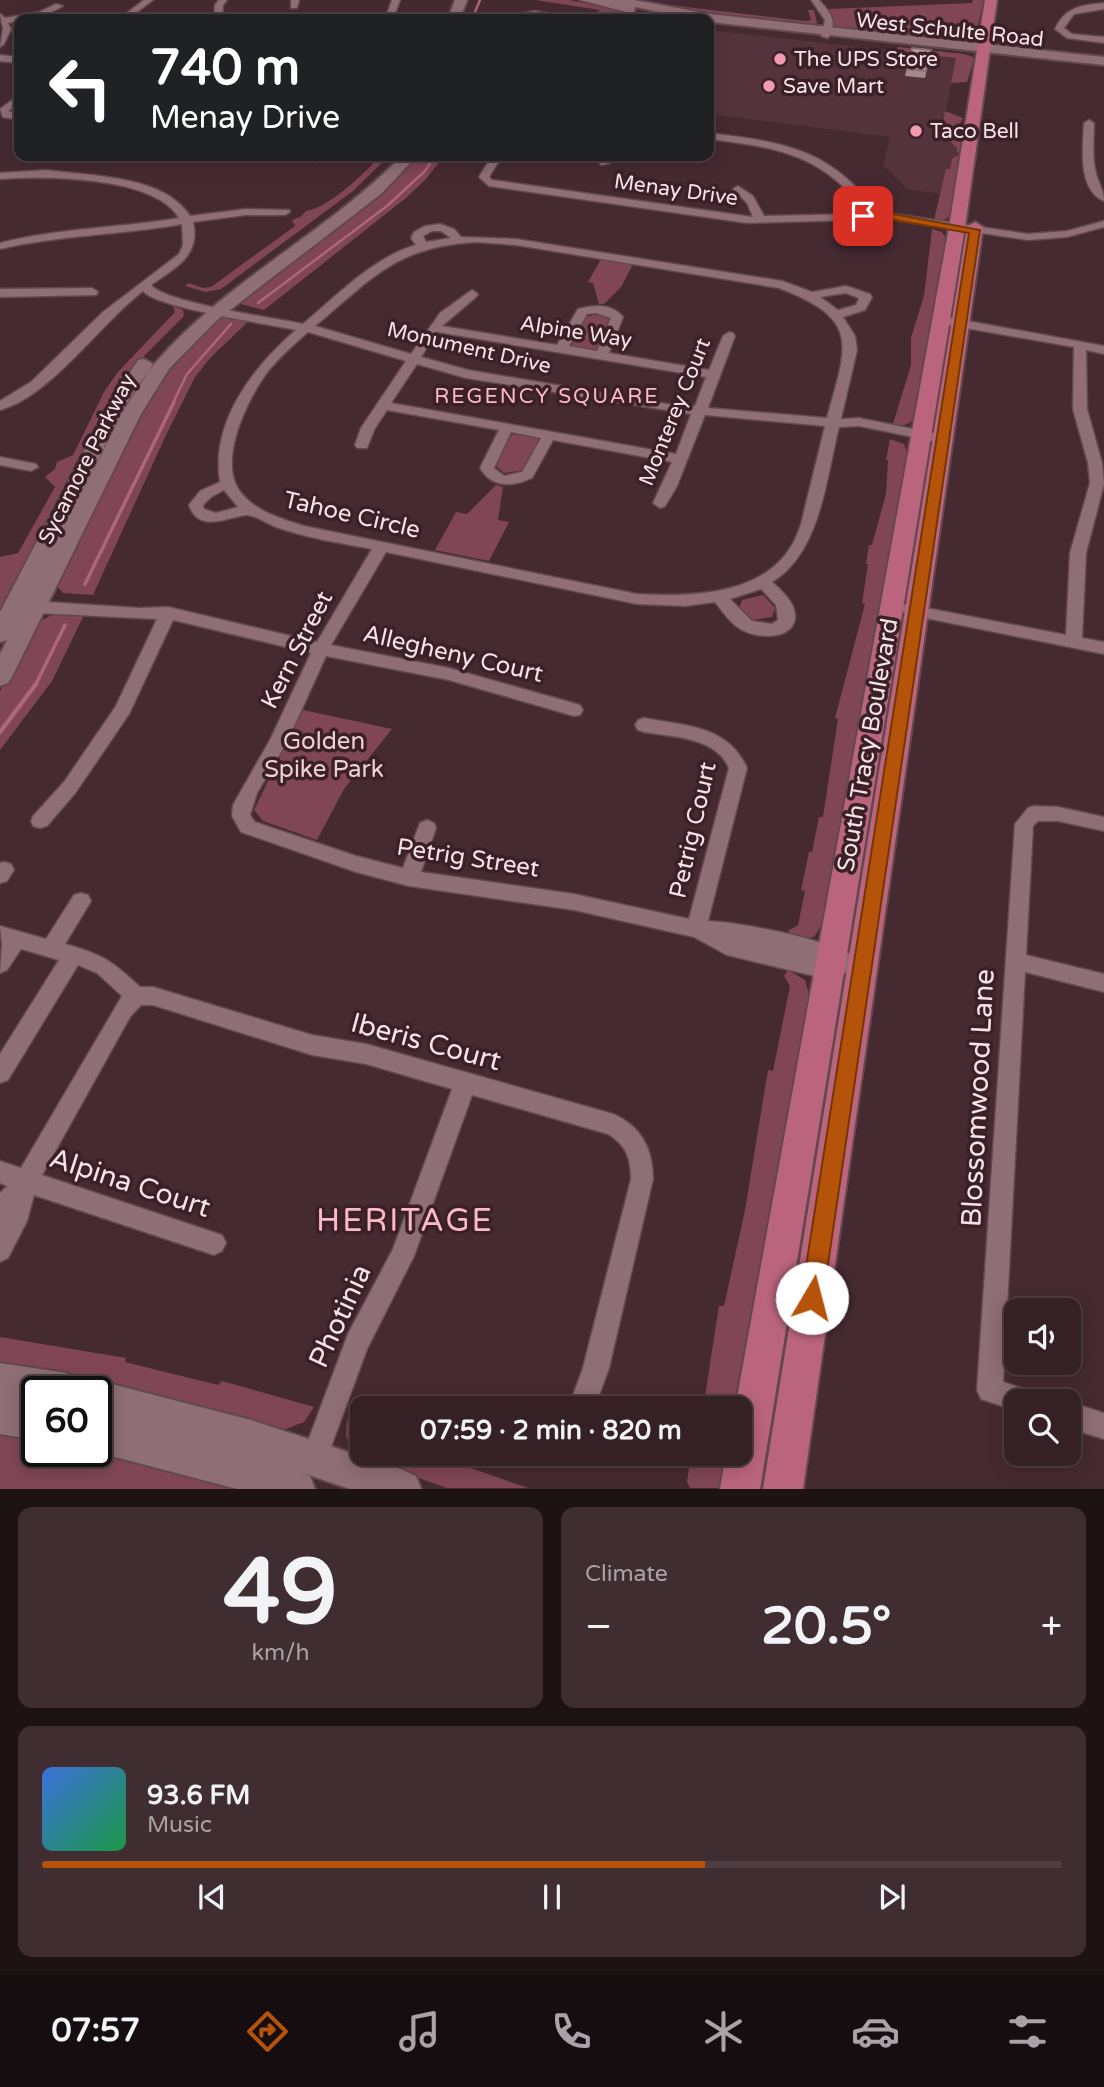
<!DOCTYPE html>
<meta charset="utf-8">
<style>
:root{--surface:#342025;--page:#3f2d32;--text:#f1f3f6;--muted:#a9a3a7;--line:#4e3e42;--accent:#b45309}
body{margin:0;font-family:"Varela Round",sans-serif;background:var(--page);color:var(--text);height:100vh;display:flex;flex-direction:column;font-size:26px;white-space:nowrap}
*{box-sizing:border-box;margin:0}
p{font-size:23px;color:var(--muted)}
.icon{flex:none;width:38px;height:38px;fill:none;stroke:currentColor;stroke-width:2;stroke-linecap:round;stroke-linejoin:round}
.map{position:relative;height:1489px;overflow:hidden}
.sheet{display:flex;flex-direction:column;gap:18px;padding:18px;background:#1d1214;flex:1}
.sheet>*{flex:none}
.hud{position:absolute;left:14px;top:14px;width:700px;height:147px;border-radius:14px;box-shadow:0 4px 18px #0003,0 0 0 2px var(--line);background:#202124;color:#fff;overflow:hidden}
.tools{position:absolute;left:1004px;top:1298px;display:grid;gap:14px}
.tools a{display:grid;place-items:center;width:77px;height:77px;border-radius:14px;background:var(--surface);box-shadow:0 4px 18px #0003,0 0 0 2px var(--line);font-size:35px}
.speed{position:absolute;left:21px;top:1376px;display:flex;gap:14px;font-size:35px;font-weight:700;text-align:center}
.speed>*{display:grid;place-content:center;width:91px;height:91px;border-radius:50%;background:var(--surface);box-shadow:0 4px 18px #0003,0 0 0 2px var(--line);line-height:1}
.speed .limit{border:4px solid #111;border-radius:10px;background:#fff;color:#111}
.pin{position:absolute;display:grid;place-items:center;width:60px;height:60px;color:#fff;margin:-30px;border-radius:14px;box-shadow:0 4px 10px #0006}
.me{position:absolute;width:77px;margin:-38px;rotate:8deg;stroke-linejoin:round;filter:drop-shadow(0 0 5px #0008)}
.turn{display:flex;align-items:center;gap:24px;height:147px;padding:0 21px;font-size:32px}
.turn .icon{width:91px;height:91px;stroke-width:2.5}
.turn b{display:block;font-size:49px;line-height:60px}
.big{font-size:52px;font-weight:800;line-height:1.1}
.sheet .widget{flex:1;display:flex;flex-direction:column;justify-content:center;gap:10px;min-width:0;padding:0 24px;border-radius:14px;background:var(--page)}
.sheet .dial{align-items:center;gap:0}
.dial b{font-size:91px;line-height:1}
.song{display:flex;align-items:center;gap:21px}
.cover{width:84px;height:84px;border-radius:10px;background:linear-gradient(135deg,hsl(220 70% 55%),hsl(140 70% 35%))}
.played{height:7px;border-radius:4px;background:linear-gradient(90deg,var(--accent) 65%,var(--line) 65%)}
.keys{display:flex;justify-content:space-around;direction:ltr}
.heat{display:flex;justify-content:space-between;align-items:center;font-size:38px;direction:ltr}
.sheet .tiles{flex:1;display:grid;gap:18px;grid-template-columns:1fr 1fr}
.widget:last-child{grid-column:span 2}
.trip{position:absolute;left:350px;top:1396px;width:402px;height:70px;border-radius:14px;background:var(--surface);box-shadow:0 4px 18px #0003,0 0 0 2px var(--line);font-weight:800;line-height:70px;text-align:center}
.menu{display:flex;height:112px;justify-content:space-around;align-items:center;background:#150d0f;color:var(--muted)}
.menu .icon{width:49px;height:49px}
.menu .on{color:var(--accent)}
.menu b{font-size:32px;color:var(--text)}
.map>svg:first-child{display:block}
.built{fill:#55333c}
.green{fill:#814655}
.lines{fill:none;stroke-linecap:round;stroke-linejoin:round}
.stream-far2{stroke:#ad667c;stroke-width:2.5}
.stream-far1{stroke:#ad667c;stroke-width:3.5}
.stream{stroke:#ad667c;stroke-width:4.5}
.street-casing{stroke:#61484f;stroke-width:3}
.secondary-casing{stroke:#61484f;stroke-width:4}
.primary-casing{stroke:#61484f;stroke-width:4}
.street{fill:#8f6e75;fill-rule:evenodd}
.secondary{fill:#8f6e75;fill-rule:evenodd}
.primary{fill:#ba657d;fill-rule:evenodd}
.wall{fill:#a5878d}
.building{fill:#c09da4;stroke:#866e73;stroke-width:2}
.route{fill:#b45309;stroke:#753606;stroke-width:2}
.poi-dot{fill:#f29aaf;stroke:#3b2127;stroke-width:2.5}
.labels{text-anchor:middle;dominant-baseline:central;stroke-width:7;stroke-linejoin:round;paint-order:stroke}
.far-street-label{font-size:21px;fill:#f6e3e7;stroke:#3b2127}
.far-poi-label{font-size:21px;fill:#f6e3e7;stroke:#3b2127;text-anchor:start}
.far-neighbourhood-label{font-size:21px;letter-spacing:2px;fill:#fcb9c7;stroke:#3b2127}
.street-label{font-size:24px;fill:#f6e3e7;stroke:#3b2127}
.park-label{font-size:24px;fill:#edd1d7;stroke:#3b2127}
.near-street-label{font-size:28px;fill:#f6e3e7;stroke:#3b2127}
.near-neighbourhood-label{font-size:32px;letter-spacing:2px;fill:#fcb9c7;stroke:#3b2127}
</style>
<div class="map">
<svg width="1104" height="1489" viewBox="0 0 1104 1489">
<rect width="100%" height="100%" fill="#462a31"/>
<path class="built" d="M709,30L956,58L941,134L961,153L960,156H956L950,169H946L942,194L907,189L883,165L890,137L709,114Z"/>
<path class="green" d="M535,0H569L649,16L653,19H588L600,10Z
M628,0L805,21L811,20L808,10H814L817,23L809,26L712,15Z
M973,0H984L974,40L970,43L835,28L829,9L972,3Z
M898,47L964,54L973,57L974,60L967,82L951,83L956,58L894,51Z
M945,111L963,118L959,125L957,137L962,144L961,153L957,152V148L941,134Z
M380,156H389L353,191L221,289L205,292L185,286L189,283L203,288L211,287L295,226L292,220L300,217L306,211C329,208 365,173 380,156Z
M415,156H444L426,179L406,198L264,310L241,304V301L392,183Z
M956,156H960L950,216L944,220H934L946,169H950L952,159Z
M932,229L942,232L946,238L913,419C908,426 901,426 893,424L911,365V338L924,296Z
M601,259L633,264L621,287L604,304H599L593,283L588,282Z
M173,306L183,310L184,316L140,360L0,617V557L18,553L55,487L45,477L55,469L57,462L73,455L104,392L118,372L175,312Z
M600,314L611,321L600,345L595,350L571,346L585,317Z
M227,317L249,321L211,357L195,377L166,435L93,595L63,593L56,585L143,406L165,371L218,318Z
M514,434L538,438V443L524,470L504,473L494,464L508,438Z
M890,439L904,444L907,452L822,924L814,937L801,940L787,937L789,930L798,925L805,891L801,890L809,852H812L819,817H823L838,719L835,718L865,604L862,603L868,564H866L869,545H872L886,494L888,460H886Z
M496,485L503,487L498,520L509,522L489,561L435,550L456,512L467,514Z
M763,595L775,608L772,617L753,620L739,609L742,600Z
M54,614L84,615L52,681L0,750V691L38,622Z
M303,710L392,729L344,789L317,840L263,821L254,810Z
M788,970L805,980L809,994L733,1409H703L719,1306H724L745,1210L768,1070L773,1071L790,986L784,976Z
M0,1337L126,1358L125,1362L218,1385L222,1381L314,1407L304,1422L283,1430L152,1395L65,1377L0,1368Z
M347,1420L362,1430V1454H431L528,1488H447L364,1459L351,1449L346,1436Z
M0,1432L37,1438V1451H96L236,1489H0Z
M691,1454H725L719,1488H690L687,1482Z"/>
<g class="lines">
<path class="stream-far2" d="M472,19L480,0
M258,303L387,206L425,171L435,156
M173,403L187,374L231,324"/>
<path class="stream-far1" d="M85,584L174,402
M35,686L65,625"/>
<path class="stream" d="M0,732L36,684"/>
<defs>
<path id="street" d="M144,0H153L128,19H119Z
M219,0H227L223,5L222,19H214L215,5Z
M291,0H299L297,8H291Z
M392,0H400L393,19H385Z
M811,0H819C831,13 838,21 828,38L821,36L825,20Z
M1104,3V9L1074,14L1064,28L1072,34L1104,37V43L1067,38L1055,29C1065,7 1082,5 1104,3Z
M56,4L63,6L44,16L8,23L11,29L4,44L0,47L3,29L0,14L5,18L39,12Z
M534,11L554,14L566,19L534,16L514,19L520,14Z
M653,11L656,12L661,19H653L649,14Z
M681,16L685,19H673L674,17Z
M0,55L19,57V63L0,61Z
M19,95V103L8,111L19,114V120L3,117L0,109Z
M1089,120L1094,123C1094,138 1092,154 1095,169C1097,181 1104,189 1104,201C1077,189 1083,147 1084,123Z
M709,133C758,139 808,144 846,178C857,187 867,198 869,213H888L1028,234L1067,231L1104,221V227L1067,237L1028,240L888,219L869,220L868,232L862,235L856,232L858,220L747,223L489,186L479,177L492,156H502L489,177L492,180L753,217L747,203L733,189L738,186L753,196L764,216L858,214C856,199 848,191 838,182C801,149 755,145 709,139Z
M285,156H330L316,162Z
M596,156H606L610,163L601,165Z
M46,170C90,176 164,175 190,216L246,209L289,210L290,212L285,215H246L193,222C201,256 175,268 151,285C165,303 276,318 303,324C338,295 372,258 416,245L411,238L414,232L425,226L440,224L454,229L461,237L516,239L782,281L812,292L846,286L870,294L872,297L865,310L843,317L855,336L857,350L841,419L859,418L933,433L940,437L933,441L859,426L839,427C826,478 821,552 772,582C782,591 797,604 795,619C791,641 756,638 742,630C731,624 723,612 715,602L685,606L637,604L386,552L331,645L449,668L580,705L583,710L580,715L574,716L449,680L326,656L287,742L257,793L250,815L255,822L356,856L403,868L418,828L420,823L427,820L434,823L436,828L421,872L574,894L689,919L729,768C716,737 673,737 644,732L638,730L635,725L638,720L644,718C685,726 728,725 747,768L708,921C739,922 859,943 872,971L869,977L862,980L845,972L842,978L835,981L727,955L694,937L574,910L409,886L356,872L241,832L232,816L233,805L270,740L311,653L173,620L129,714L76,792L47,826L40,828L33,826L31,821L33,816L64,782L116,706L157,619L36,613L17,608L15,604L17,600L139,608L168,607L317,642L372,549C340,543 307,538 276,527C268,524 253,514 246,515C226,518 198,533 189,505L200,491L220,482C210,422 254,366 296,330C269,324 156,308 143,291C100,324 51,396 0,410V401L31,382L103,312L179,254L183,245L182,224C122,235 59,235 0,249V243C58,228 120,228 179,218C155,176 44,176 0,179V173ZM432,231H441L451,238L426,242L423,236ZM476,242L516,245L779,288C863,320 846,346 827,418L708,408L735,336L733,333L729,332L723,336L709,370L609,353L623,317C611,303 595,305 578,309L557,345L442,326L476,297L478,294L472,290L440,313L411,354L315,326C373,278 395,247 476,242ZM846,293L859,298L856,305L838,310L820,297ZM596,313L611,318L597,351L569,346L587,314ZM308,332L406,361L361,428L355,445L357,448H367L375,428L387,410L499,430L480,468C492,488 512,487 532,478L553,440L672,462L653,503L660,508L665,506L677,486L705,415L825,426C819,451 813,475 807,499C804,511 802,524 797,535C771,596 693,597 637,594L304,526C282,519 257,512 242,494C215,464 248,397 269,370C281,356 294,344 308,332ZM437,332L706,377L695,406L667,404L468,370L421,357ZM417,364L466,378L691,414L676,454L391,403ZM511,432L541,438L522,472L504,476L494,468ZM224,490L238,507L216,513L204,509L203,505L211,497ZM761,589L776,605L778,620L772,624L752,621L730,599Z
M92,288L98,292L96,295L0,297V289Z
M941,316L1104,346V354L1086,350L1087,409L1102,463L1104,484L1086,553L1082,638L1104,642V654L906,614L898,609L906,604L1066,635L1070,553L1090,483L1088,463L1073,409L1074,347L937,323V317Z
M0,457L36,464L38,467L31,471L0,465Z
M1034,806L1058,807L1104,817V831L1058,821H1038L1033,826L1026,955L1104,974V992L1025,972L1003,1382L1036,1393L1040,1402H1017V1411L981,1399L977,1390L1015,824L1028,808Z
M4,862L11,864L14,870L7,881L0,883V863Z
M81,893L88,895L91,901L65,944C102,954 112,961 140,987H153L312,1035L366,1044L613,1114C641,1126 653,1149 653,1179L609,1368L594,1409H568L583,1368L631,1179C631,1158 626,1145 608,1134L472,1095L414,1256L367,1349L324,1466L315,1470L306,1466L302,1457L348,1334L393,1249L452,1089L366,1064L312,1055L153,1005H141L130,1017L42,1175L222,1235L226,1243L222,1251L214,1255L34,1195L27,1221L8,1258L0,1262V1193L7,1186L0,1183V1161L21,1168L122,996L97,973L78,965L8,1080L0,1083V1054L59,960L21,949L7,970L0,973L2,944L0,926L46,939L74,895Z
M1069,1402L1104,1413V1439L1069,1428Z"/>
<path id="secondary" d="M455,0H467L460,19H448Z
M580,0H634L710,14L1104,57V65L710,22L635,7L634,12L630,13Z
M402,156H417L381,194L217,320L169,369L141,414L12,677L8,683L0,686V654L7,640L0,642V612L104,413L138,360L144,359L153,364L122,413L79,500C101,457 125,396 157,361C228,280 327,232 402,156Z
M0,1363L66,1373L79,1378L82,1388L96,1380L251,1420L403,1470L416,1476L421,1489H350L300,1472L310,1476L315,1489H237L96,1452L93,1451H96V1416L217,1446L96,1416V1391H37V1440L0,1434Z"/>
<path id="primary" d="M985,0H997L965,227L760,1489H720L726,1454H740V1409H735L949,227Z
M975,222L983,227L803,1489H763L967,227Z"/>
</defs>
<use href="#street" class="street-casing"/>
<use href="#secondary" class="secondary-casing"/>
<use href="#primary" class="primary-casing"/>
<use href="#street" class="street"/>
<use href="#secondary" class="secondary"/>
<use href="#primary" class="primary"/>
</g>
<path class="wall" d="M912,48L931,50L925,78L905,76Z"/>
<path class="building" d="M912,48L931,50L926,71L907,69Z"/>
<path class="route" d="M863,213H888L980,230L823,1298L820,1305L812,1309L805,1305L801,1298L969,233L888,219L859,218L858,216Z"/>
<g class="poi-dot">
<circle cx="780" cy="59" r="7"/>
<circle cx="769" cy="86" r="7"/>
<circle cx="916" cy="131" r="7"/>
</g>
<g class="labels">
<g class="far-street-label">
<text transform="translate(950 30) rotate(6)">West Schulte Road</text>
<text transform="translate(676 190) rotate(8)">Menay Drive</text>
<text transform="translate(576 332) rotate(9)">Alpine Way</text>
<text transform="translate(469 348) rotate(13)">Monument Drive</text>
<text transform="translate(675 412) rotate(-68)">Monterey Court</text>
<text transform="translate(87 459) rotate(-63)">Sycamore Parkway</text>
</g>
<g class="far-poi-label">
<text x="794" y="59">The UPS Store</text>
<text x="783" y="86">Save Mart</text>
<text x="930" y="131">Taco Bell</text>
</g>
<g class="far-neighbourhood-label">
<text x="547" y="396">REGENCY SQUARE</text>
</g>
<g class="street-label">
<text transform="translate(352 515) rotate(13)">Tahoe Circle</text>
<text transform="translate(297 650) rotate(-63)">Kern Street</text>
<text transform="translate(453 654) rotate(13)">Allegheny Court</text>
<text transform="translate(868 745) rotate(-80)">South Tracy Boulevard</text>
<text transform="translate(693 830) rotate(-77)">Petrig Court</text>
<text transform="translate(468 858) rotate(9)">Petrig Street</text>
</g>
<g class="park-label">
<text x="324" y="741">Golden<tspan x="324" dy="28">Spike Park</tspan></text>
</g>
<g class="near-street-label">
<text transform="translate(426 1042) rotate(15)">Iberis Court</text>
<text transform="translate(978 1098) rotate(-87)">Blossomwood Lane</text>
<text transform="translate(130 1183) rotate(18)">Alpina Court</text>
<text transform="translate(340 1316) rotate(-65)">Photinia</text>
</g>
<g class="near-neighbourhood-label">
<text x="405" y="1221">HERITAGE</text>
</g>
</g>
</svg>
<div class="tools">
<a><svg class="icon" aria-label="sound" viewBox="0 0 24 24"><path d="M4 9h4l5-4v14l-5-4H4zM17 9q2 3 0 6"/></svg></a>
<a><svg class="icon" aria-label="search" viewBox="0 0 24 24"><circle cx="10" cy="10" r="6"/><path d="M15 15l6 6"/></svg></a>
</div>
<div class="speed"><div class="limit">60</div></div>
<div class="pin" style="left:863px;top:216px;background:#d93025"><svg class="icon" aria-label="arrive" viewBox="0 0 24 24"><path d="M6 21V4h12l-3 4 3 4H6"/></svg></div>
<svg class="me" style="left:812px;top:1298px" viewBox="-20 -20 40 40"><circle r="19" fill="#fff"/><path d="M0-13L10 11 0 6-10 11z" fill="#b45309"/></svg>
<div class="trip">07:59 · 2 min · 820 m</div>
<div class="hud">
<div class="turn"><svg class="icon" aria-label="left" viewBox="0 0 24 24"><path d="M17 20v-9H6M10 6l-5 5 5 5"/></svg><div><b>740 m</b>Menay Drive</div></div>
</div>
</div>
<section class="sheet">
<div class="tiles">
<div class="widget dial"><b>49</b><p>km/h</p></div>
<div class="widget"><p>Climate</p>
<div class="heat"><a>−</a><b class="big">20.5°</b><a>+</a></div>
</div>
<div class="widget">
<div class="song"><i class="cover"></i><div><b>93.6 FM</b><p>Music</p></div></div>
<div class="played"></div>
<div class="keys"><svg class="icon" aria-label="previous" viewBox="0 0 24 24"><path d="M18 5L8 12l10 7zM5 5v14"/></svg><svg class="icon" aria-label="pause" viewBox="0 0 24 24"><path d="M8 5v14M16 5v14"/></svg><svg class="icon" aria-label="next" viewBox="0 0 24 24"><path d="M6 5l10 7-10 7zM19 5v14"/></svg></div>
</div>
</div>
</section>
<nav class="menu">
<b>07:57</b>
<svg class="icon on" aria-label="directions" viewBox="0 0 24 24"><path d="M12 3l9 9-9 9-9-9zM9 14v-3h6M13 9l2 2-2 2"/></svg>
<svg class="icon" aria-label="music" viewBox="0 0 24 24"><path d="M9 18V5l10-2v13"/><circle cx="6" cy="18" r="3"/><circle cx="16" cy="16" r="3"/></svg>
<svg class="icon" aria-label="phone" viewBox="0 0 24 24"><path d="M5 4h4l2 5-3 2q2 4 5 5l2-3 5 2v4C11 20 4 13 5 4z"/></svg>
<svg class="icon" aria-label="climate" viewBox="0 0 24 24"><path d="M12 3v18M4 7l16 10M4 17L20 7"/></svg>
<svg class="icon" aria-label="car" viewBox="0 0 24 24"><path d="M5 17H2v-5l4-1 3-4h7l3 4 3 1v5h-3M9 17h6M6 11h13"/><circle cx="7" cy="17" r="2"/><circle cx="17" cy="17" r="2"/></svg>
<svg class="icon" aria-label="filters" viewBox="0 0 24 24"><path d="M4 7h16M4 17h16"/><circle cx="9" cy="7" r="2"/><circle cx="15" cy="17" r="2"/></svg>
</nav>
